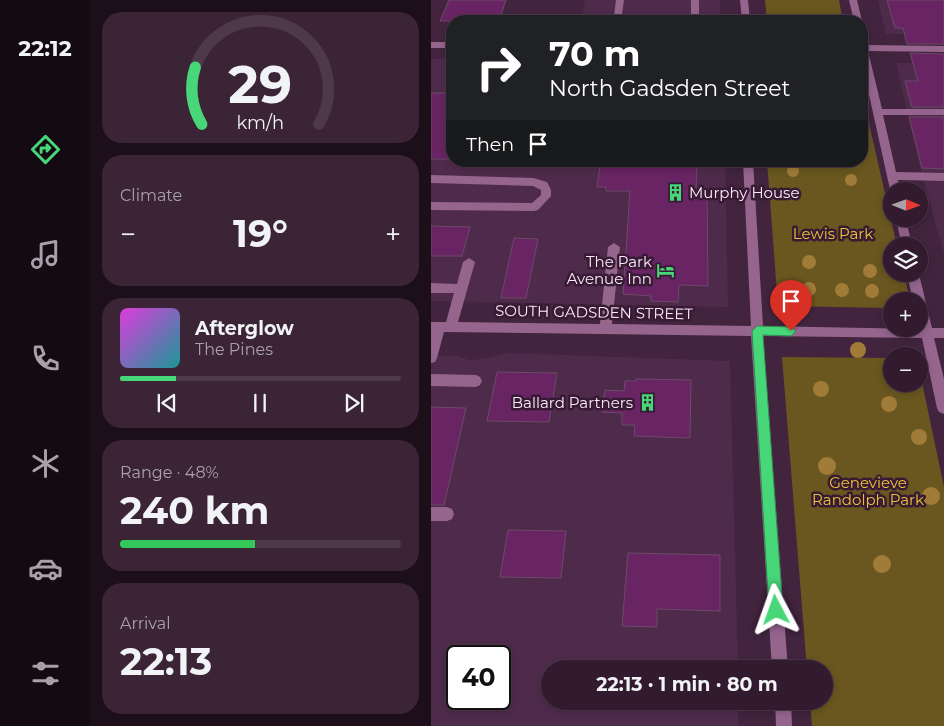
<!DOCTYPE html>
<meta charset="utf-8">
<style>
:root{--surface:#321b2e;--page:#3a2436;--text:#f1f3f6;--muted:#a8a1aa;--line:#4d394a;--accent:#47d779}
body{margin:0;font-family:Montserrat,sans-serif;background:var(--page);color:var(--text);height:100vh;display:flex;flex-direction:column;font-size:19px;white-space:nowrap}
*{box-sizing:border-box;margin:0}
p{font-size:16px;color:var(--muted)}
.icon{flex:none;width:28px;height:28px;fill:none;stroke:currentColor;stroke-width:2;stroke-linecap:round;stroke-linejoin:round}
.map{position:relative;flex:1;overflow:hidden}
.panel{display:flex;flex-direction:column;gap:12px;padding:12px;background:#1c0f19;width:341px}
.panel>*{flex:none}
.banner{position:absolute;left:15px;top:15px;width:422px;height:152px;border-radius:20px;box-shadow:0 2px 8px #0003,0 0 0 1px var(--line);background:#202124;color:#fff;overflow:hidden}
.needle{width:32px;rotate:91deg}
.tools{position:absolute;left:452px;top:182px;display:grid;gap:10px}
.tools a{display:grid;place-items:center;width:45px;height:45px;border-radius:50%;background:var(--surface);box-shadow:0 2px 8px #0003,0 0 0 1px var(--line);font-size:25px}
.speed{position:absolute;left:15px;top:645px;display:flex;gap:10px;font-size:25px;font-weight:700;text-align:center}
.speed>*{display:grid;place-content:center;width:65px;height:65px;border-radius:50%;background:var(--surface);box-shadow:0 2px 8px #0003,0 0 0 1px var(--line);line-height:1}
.speed .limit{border:2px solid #111;border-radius:8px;background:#fff;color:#111}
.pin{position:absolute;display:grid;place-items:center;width:42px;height:42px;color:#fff;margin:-51px -21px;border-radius:50% 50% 50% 0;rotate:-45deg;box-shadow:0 0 5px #0007}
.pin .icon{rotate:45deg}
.me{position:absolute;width:55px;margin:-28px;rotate:356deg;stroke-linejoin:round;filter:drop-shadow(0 0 4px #0008)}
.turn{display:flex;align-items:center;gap:18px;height:105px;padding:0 20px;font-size:22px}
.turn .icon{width:65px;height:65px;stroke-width:2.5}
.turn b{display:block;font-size:35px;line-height:42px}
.then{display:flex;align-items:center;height:48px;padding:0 20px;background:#0003;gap:10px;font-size:19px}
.big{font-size:38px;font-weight:700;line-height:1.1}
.panel .tile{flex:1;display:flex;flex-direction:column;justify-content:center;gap:8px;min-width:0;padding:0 18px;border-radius:20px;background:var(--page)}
.panel .dial{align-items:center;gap:0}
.dial svg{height:130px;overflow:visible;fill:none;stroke:var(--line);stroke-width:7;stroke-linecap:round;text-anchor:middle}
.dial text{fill:var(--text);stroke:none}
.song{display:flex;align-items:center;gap:15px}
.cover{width:60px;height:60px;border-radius:8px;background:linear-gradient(135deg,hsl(300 70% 55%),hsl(180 70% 35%))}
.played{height:5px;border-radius:2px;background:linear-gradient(90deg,var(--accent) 20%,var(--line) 20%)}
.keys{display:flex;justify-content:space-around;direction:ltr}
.heat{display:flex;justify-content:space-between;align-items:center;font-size:28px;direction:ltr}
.charge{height:8px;border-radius:4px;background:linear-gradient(90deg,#34c759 48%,var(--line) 0)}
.trip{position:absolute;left:110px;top:660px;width:292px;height:50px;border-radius:25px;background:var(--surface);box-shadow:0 2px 8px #0003,0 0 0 1px var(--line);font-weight:700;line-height:50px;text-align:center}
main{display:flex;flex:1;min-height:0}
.tabs{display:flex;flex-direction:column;width:90px;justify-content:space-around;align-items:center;background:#140b12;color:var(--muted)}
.tabs .icon{width:35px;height:35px}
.tabs .current{color:var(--accent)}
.tabs b{font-size:22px;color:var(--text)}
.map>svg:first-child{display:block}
.built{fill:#4f2b4b;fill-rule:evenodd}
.green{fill:#69571f}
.building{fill:#692463;stroke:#6c4b68}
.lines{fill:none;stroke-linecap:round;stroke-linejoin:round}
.minor{fill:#95658e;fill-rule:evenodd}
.tree{fill:#a17c38}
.route{fill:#47d779;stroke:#2e8c4f}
.labels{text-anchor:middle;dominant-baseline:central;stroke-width:5;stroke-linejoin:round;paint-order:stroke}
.poi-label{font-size:15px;fill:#fde9f9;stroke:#371a34;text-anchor:end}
.park-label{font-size:15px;fill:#efc434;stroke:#371a34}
.street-label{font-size:15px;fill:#fde9f9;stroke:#371a34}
</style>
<main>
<nav class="tabs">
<b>22:12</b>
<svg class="icon current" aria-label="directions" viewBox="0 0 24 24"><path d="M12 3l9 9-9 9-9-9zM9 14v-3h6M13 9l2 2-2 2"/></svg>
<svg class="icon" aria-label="music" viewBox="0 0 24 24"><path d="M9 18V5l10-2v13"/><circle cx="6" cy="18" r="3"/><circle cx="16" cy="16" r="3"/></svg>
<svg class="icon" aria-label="phone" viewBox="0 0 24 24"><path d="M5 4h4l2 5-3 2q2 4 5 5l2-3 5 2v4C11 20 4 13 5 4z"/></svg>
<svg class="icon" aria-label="climate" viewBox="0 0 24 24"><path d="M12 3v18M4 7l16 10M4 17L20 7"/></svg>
<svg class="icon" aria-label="car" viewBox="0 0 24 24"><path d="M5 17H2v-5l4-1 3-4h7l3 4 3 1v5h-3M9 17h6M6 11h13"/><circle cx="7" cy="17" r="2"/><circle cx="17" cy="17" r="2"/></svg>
<svg class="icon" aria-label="filters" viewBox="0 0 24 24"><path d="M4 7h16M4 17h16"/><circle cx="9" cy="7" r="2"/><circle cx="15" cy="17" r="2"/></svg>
</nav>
<section class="panel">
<div class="tile dial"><svg viewBox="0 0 100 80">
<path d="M14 69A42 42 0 1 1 86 69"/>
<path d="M14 69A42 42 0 0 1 10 34" stroke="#47d779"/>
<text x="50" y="56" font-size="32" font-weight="700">29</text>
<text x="50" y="72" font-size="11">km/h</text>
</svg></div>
<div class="tile"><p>Climate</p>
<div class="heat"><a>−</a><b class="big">19°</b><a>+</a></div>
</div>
<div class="tile">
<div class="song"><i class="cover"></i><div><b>Afterglow</b><p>The Pines</p></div></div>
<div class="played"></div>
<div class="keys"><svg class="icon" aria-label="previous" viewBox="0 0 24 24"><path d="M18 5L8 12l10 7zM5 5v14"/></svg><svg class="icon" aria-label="pause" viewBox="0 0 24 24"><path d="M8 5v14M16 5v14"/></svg><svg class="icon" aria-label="next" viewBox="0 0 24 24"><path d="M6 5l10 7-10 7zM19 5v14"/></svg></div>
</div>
<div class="tile"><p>Range · 48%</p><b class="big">240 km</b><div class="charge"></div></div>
<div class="tile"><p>Arrival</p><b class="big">22:13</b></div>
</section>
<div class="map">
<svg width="513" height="726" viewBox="0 0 513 726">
<rect width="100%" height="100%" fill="#42243e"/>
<path class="built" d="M154,0H289V21H150Z
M447,0H513V34H455Z
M0,59H21V161H294L297,307L0,301Z
M465,63H513V253L493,183Z
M76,353L299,361L307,669H119V701H307V726H0V355L27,356L38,360L52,359ZM26,656H69V699H26Z"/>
<path class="green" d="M334,0H408L412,21H336Z
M431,93L466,246H461V274H473L479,301H461V308L347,306L336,161H431Z
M351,357L461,358V384H489V373L513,487V726H381L379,701H394V669H376Z"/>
<path class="building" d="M18,0H75L68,21H9Z
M456,0H513V44H476L472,28H464Z
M479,53L513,54V107H481L474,81H487Z
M0,93H21V159H0Z
M478,117H513V169L491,168Z
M169,166L266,167L265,188H276L277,286L248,285L247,302L220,301V296L192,294L199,191H175V187H166Z
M0,226L39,227L31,256H0Z
M83,238L107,239L95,298H70Z
M66,372L126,373L118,422L56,421Z
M205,379L260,380L259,438L203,436L204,425H191V413L171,412L174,390L193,391L194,381H204Z
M0,407L35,408L13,505H0Z
M77,530L135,531L130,578L69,577Z
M197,553L289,555V611L226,609V627L191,626Z"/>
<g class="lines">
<path class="minor" d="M185,0H193L191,14H260V0H268V16L264,18H187L183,16Z
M309,0H317L319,21H311Z
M418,0H426L431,21H423Z
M431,39L434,40L436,45L513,46V52L437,51L451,109H513V115H452L465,172L513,173V181L467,180L469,191H461L460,194L431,63Z
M0,42H21V48H0Z
M312,161H322L332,326L489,329V301H482L476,274H488L501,328H513V338H503L513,379V414L508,412L506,408L491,338L332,336L357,669H341L320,336L13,332L6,358L4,362L0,363V322H15L23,293H0V283L26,284L32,262L38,258L44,262L27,322L169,324L177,247L183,243L189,247L181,324L320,326Z
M0,175L102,178L116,182L120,190V196L107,210L103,211L0,210V202L101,203L110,195V190L102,186L0,183Z
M465,219H475L481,246H471Z
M0,374L45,375L49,377L51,381L49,385L45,387L0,386Z
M0,507H16L21,509L23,514L21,519L16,521H0Z
M344,701H360L361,726H345Z"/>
</g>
<g class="tree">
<circle cx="362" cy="171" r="6"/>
<circle cx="420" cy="180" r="6"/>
<circle cx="378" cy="262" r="7"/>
<circle cx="439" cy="271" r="7"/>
<circle cx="378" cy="289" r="7"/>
<circle cx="411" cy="290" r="7"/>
<circle cx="441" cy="291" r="7"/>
<circle cx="427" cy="350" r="8"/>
<circle cx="390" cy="389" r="8"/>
<circle cx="458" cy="404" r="8"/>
<circle cx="488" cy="437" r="8"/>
<circle cx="396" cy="466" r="9"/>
<circle cx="500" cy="496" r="9"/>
<circle cx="451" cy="564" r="9"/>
</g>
<path class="route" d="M326,326L360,327L365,331L360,336L332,335L352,610L350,615L345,618L340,615L338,610L321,331Z"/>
<defs>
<symbol id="building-bare" viewBox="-9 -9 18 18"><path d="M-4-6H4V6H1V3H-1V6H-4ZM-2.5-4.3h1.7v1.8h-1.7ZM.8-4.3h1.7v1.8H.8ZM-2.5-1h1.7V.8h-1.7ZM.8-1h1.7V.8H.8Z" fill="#47d779" stroke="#371a34" stroke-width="2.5" paint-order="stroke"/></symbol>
<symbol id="hotel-bare" viewBox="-9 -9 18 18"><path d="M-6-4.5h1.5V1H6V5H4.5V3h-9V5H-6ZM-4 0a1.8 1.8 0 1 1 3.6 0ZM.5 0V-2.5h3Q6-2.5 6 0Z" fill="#47d779" stroke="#371a34" stroke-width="2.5" paint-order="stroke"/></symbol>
</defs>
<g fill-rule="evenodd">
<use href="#building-bare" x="232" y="180" width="25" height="25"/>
<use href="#hotel-bare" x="222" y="258" width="25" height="25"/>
<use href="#building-bare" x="204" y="390" width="25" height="25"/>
</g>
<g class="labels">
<g class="poi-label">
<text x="258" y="192" text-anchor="start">Murphy House</text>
<text x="221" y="261">The Park<tspan x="221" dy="17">Avenue Inn</tspan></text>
<text x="202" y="402">Ballard Partners</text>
</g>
<g class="park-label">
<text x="402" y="233">Lewis Park</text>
<text x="437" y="482">Genevieve<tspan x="437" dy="17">Randolph Park</tspan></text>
</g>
<g class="street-label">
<text transform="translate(163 312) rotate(1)">SOUTH GADSDEN STREET</text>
</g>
</g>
</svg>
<div class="tools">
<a><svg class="needle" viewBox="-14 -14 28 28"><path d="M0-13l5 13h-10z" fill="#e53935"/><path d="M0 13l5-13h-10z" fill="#a8a1aa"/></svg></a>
<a><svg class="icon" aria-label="layers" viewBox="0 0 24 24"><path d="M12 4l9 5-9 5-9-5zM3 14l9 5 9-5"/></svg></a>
<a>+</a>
<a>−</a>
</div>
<div class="speed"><div class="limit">40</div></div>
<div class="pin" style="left:360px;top:331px;background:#d93025"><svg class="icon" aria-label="arrive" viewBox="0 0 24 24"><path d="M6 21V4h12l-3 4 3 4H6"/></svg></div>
<svg class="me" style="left:345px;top:610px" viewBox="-20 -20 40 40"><path d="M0-17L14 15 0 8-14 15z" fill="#47d779" stroke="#fff" stroke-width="4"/></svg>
<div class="trip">22:13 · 1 min · 80 m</div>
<div class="banner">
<div class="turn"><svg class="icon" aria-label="right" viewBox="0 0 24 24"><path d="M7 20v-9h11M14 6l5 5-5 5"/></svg><div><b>70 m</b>North Gadsden Street</div></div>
<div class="then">Then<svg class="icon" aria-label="arrive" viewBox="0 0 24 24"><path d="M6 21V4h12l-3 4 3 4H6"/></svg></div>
</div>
</div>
</main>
